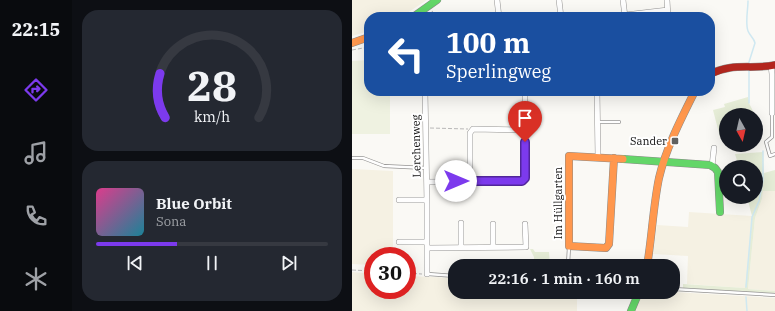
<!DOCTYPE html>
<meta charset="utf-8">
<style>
:root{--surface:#171b24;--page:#242831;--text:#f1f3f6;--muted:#9ea1a6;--line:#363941;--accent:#7c3aed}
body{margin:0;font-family:"IBM Plex Serif",serif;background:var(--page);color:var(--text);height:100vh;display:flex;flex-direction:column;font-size:15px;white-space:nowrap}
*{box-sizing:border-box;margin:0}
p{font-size:13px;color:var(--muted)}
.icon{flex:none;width:22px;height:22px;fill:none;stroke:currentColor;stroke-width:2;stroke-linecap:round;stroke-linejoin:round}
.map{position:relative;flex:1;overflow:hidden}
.panel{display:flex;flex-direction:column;gap:10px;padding:10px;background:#0d0f14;width:280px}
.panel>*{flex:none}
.guide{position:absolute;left:12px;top:12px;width:351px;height:84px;border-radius:16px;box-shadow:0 4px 16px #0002;background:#1a4fa0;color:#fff;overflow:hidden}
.needle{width:26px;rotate:172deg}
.tools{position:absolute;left:367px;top:108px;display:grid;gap:8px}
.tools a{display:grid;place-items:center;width:44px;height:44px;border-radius:50%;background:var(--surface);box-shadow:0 4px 16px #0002;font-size:20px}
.speed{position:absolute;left:12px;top:247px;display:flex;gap:8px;font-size:20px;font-weight:700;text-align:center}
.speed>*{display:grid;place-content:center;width:52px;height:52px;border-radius:50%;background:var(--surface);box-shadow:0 4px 16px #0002;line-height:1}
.speed .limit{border:6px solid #d22;background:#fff;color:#111}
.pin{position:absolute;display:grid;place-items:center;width:34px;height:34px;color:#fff;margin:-41px -17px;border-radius:50% 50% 50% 0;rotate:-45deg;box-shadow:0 0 4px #0007}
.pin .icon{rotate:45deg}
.me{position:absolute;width:44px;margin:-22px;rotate:90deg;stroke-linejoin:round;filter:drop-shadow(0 0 3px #0008)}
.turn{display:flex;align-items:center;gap:14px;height:84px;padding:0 16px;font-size:18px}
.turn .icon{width:52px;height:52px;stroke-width:2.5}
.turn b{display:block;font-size:28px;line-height:34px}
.panel .tile{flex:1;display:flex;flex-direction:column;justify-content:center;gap:6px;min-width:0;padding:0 14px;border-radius:16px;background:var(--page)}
.panel .dial{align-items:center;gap:0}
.dial svg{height:104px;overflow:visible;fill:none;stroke:var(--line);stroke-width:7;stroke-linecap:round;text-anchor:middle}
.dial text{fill:var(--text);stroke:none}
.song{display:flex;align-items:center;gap:12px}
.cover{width:48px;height:48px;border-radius:6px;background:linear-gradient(135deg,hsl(330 70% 55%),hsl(190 70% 35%))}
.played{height:4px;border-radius:2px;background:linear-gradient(90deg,var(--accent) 35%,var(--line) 35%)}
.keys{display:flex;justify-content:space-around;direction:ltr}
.trip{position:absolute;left:96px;top:259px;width:232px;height:40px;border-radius:16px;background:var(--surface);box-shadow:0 4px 16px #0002;font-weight:600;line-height:40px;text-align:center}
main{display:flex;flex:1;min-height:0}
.dock{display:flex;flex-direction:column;width:72px;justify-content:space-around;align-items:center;background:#090b0e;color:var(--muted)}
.dock .icon{width:28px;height:28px}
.dock .active{color:var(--accent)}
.dock b{font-size:18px;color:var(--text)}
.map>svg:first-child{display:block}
.farmland{fill:#f5f1e3}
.green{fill:#e6edd7}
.pitch{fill:#eff2e1}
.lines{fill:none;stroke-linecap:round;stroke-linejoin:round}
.stream{stroke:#cfe8f1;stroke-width:1.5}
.lane-casing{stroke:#959493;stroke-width:4}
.street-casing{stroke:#959493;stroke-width:6}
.fast-casing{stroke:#8b8b89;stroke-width:8}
.slow-casing{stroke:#8b8b89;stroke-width:8}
.jam-casing{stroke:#8b8b89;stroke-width:8}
.path{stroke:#b9b8b8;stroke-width:1;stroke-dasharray:4 2;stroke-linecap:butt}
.lane{stroke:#fefefe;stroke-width:2.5}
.street{stroke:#fefefe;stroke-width:5}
.fast{stroke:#63d668;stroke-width:7}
.slow{stroke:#ff974d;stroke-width:7}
.jam{stroke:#b3261e;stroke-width:7}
.route-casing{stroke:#51269a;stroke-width:10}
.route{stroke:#7c3aed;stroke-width:7}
.poi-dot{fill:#616160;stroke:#fff;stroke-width:1.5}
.labels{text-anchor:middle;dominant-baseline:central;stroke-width:4;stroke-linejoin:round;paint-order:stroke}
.poi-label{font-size:11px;fill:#0f0f0f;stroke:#fff;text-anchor:end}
.street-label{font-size:11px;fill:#0f0f0f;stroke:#fff}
</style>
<main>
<nav class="dock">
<b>22:15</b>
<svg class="icon active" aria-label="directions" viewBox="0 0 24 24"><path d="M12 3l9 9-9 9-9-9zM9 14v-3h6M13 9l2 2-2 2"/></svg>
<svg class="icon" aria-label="music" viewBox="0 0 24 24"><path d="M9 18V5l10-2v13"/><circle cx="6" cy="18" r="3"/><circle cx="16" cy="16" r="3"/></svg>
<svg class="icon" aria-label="phone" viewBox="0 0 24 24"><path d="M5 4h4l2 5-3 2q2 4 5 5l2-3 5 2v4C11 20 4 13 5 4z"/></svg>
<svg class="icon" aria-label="climate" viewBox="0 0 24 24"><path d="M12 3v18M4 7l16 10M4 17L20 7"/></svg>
</nav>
<section class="panel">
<div class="tile dial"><svg viewBox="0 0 100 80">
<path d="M14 69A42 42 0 1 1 86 69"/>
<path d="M14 69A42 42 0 0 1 10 35" stroke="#7c3aed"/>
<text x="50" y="56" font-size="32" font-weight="700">28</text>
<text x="50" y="72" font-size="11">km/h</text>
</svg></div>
<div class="tile">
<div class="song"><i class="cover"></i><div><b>Blue Orbit</b><p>Sona</p></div></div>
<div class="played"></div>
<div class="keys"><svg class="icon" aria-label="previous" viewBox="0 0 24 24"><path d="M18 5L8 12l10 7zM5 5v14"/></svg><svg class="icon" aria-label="pause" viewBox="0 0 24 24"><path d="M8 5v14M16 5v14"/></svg><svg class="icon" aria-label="next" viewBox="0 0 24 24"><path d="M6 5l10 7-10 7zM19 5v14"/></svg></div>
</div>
</section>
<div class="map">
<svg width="423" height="311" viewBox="0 0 423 311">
<rect width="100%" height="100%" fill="#faf9f5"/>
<path class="farmland" d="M0,0H75L49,17H17V31L0,36Z
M0,169L41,171V256H21V265L0,264Z
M411,191H423V291L396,289L403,218L410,199Z
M337,212L400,216L393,288L335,284L336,256L301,254L305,225L336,227Z
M0,272L21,274V290H55V276L103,278V292H225V311H0Z
M291,292H321L423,298V311H282Z"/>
<path class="green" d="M396,97L397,103L403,115H374V137H368L361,110L373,107L372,104Z
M404,116L408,120L410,133L404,134Z
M411,152L412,173L423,170V191H411L410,199L403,218L396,289L423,291V294L331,288V284L393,288L400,216L395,197H404V167H387L383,154Z
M178,249H181L183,252H197L198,266H182V257Z"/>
<path class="pitch" d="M17,60V91H38V134H0V61Z"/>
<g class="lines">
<path class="stream" d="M396,1C396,10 393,23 396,31C398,36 402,38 403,43L397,62
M397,70V103
M408,120L410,131
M394,287L400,217L407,201L411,180V151
M394,297L395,311"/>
<defs>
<path id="lane" d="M420,113V137L414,142L418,156L423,154
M246,122H267
M0,158H11L32,166L74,168
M216,264L217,247
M76,274L103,276
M321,289L423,295"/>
<path id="street" d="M145,0L147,17
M207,0L209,17
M271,0L273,17
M315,0L316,17
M273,15L316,10
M419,66L420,74V113
M73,91L75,204V274
M245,91L246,157
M360,166L362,148
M118,181V133L121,129L173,130
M75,182L170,181L173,178V91
M47,200H75
M109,223V247
M141,224V247
M47,242H75
M75,248L174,247L173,224"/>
<path id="fast" d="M61,17L85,0
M271,159L358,165L363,168L366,172L368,212
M279,311L287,292"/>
<path id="slow" d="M0,43L17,37
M262,158L257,244L254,248L217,246V156L271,159
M295,266C300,237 301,207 307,178C314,148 329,119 343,91"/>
<path id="jam" d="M358,74C382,62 398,70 423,65"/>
</defs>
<use href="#lane" class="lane-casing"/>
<use href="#street" class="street-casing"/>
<use href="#fast" class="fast-casing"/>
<use href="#slow" class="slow-casing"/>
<use href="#jam" class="jam-casing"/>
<path class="path" d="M74,17L81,11
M0,50L17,47
M78,128L116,129
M0,270L21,271
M55,273L70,274"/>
<use href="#lane" class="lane"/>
<use href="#street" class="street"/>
<use href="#fast" class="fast"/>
<use href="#slow" class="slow"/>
<use href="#jam" class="jam"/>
</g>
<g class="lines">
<defs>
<path id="route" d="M104,181H170L173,178V142"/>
</defs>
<use href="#route" class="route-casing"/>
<use href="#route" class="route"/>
</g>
<rect class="poi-dot" x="319" y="137" width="8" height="8" rx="2"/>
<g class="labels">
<g class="poi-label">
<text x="315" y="141">Sander</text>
</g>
<g class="street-label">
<text transform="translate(64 146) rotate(-91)">Lerchenweg</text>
<text transform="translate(206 203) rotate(-90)">Im Hüllgarten</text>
</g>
</g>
</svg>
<div class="tools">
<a><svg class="needle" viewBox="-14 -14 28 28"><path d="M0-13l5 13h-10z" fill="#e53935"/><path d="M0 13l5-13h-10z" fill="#9ea1a6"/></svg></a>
<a><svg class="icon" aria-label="search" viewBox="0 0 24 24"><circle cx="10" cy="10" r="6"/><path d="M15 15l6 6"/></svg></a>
</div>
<div class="speed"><div class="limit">30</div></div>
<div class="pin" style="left:173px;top:142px;background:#d93025"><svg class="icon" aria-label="arrive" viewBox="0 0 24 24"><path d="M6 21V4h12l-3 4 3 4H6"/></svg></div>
<svg class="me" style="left:104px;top:181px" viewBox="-20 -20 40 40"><circle r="19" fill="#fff"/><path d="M0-13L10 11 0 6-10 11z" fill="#7c3aed"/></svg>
<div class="trip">22:16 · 1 min · 160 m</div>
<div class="guide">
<div class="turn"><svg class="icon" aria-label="left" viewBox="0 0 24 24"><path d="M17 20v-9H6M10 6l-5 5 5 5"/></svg><div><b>100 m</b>Sperlingweg</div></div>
</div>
</div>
</main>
